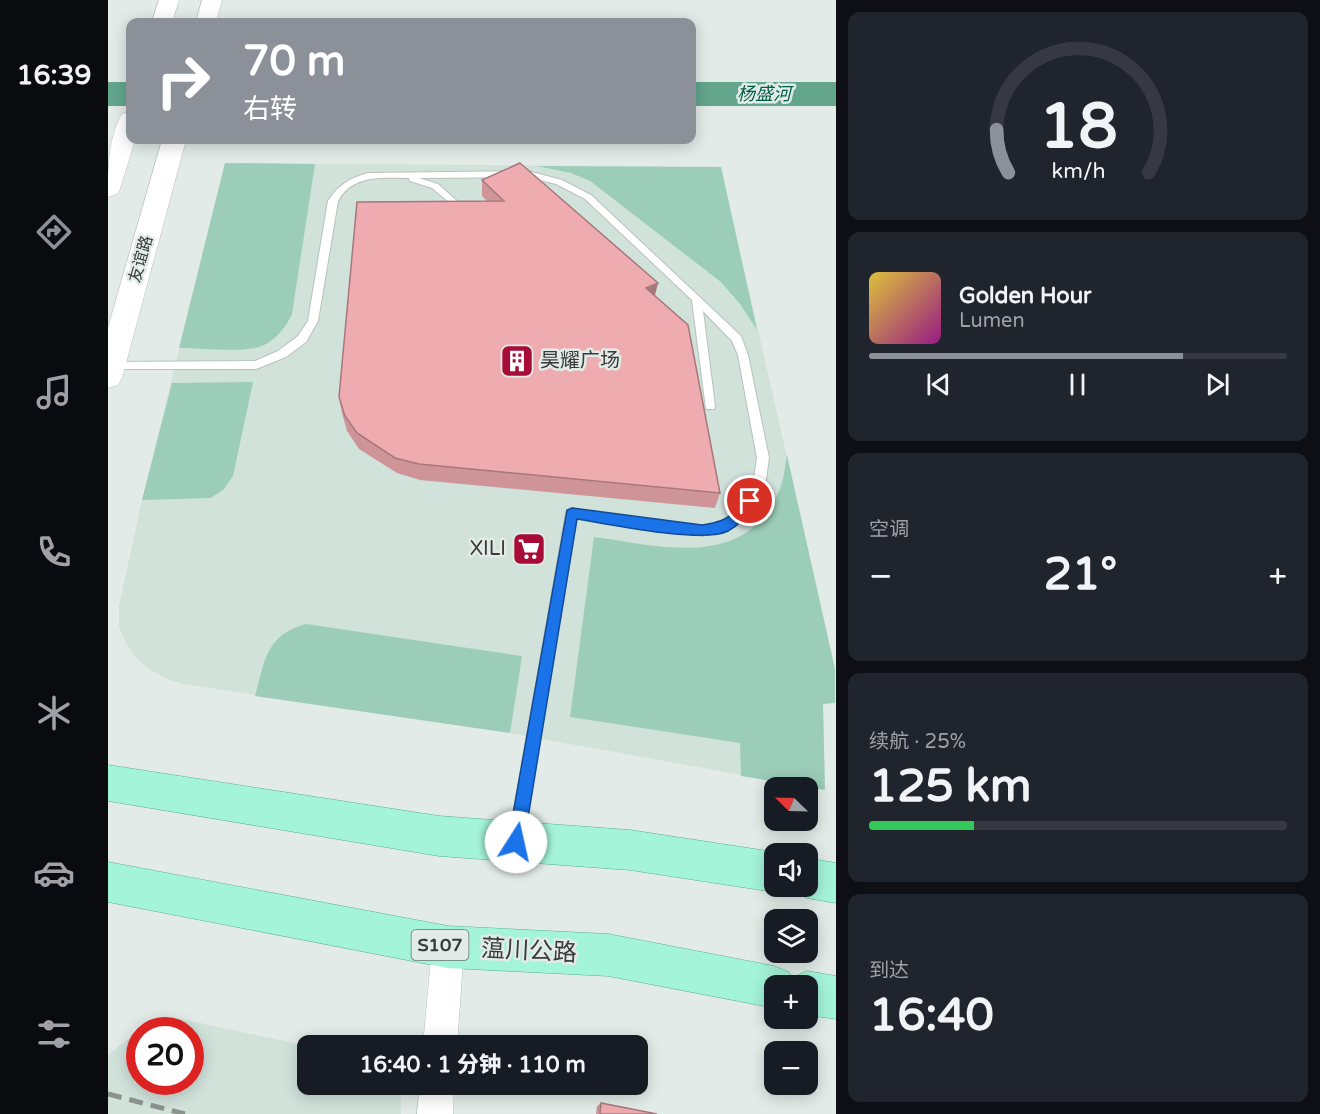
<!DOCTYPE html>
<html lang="zh">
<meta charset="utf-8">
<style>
:root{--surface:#171b24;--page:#20242c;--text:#f1f3f6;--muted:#9ea1a6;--line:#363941;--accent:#8c9099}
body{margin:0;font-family:"Varela Round","Noto Sans SC",sans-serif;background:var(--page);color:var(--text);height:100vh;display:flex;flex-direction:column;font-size:22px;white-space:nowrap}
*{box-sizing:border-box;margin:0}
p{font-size:20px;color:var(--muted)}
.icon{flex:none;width:33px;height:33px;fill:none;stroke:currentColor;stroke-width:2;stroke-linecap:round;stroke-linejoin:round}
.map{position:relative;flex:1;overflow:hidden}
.drawer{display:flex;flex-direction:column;gap:12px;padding:12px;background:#0d0f14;width:484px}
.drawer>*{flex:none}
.top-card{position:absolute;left:18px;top:18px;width:570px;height:126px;border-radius:12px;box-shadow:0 3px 15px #0003;background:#8c9099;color:#fff;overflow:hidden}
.needle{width:39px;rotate:293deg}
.tools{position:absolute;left:656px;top:777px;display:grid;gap:12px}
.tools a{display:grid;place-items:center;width:54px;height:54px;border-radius:12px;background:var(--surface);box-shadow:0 3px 15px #0003;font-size:30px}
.speed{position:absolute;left:18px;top:1017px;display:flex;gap:12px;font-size:30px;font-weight:700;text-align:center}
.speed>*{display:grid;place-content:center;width:78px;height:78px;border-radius:50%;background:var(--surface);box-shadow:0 3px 15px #0003;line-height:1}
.speed .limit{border:9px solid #d22;background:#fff;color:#111}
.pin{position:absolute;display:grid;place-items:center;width:51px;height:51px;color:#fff;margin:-26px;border:3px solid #fff;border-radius:50%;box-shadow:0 2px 6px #0007}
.me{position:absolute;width:66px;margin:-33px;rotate:10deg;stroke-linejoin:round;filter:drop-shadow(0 0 4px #0008)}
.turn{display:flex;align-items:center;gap:21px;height:126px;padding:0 18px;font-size:27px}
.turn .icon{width:78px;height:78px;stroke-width:2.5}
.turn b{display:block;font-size:42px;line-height:51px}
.big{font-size:45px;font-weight:800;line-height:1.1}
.drawer .tile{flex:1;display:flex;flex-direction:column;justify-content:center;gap:9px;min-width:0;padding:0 21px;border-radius:12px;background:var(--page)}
.drawer .dial{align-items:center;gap:0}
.dial svg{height:156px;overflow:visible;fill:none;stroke:var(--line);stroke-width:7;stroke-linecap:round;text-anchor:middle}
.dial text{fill:var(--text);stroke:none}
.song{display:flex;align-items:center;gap:18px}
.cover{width:72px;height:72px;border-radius:9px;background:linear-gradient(135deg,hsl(50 70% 55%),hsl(310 70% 35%))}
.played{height:6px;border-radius:3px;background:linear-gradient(90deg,var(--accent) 75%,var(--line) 75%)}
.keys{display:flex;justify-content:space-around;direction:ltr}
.heat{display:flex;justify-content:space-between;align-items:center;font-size:33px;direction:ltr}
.charge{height:9px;border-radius:4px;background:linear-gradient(90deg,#34c759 25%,var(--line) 0)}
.trip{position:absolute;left:189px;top:1035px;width:351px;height:60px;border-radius:12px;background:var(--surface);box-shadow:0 3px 15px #0003;font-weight:800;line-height:60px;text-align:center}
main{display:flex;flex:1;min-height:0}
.tab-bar{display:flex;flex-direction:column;width:108px;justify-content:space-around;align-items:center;background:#090b0e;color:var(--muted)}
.tab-bar .icon{width:42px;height:42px}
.tab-bar .current{color:var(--accent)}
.tab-bar b{font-size:27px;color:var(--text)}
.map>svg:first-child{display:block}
.built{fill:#d1e2db;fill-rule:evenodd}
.green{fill:#9ccdb9}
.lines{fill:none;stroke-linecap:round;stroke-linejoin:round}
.river{fill:#63a68d;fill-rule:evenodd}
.service-casing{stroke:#b9c1be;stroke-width:2}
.minor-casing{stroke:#b9c1be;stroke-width:1}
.secondary-casing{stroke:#b9c1be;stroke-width:1}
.primary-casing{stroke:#57ae90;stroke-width:1}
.service{fill:#fff;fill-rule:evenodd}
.minor{fill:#fff;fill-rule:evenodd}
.secondary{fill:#fff;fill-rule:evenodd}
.primary{fill:#a4f4d9;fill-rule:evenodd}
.rail{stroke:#8c9290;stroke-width:5;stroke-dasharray:14 8;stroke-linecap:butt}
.wall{fill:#ce9497}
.shaded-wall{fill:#a7787b}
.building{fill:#efacb0;stroke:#a7787b;stroke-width:1.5}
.route{fill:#1a73e8;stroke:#114b97;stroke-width:1.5}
.labels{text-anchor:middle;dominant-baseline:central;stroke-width:5;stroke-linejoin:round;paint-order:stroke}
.far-street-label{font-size:16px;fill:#383b3a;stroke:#e2ebe7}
.far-water-label{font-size:18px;font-style:italic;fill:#005e46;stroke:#e2ebe7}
.shield{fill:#e2ebe7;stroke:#6b706e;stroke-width:1.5}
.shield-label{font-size:18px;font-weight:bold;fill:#383b3a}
.poi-label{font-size:20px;fill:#383b3a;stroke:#e2ebe7;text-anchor:start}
.near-street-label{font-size:24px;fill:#383b3a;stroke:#e2ebe7}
</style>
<main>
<nav class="tab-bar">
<b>16:39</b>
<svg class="icon current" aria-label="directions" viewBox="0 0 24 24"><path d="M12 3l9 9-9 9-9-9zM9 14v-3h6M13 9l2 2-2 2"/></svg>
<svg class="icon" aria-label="music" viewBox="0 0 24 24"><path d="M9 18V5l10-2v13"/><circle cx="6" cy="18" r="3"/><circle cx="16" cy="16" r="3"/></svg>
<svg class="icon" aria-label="phone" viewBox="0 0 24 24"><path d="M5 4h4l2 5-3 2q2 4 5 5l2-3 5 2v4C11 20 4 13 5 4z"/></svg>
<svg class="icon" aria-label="climate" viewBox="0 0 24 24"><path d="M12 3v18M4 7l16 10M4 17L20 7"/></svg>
<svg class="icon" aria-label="car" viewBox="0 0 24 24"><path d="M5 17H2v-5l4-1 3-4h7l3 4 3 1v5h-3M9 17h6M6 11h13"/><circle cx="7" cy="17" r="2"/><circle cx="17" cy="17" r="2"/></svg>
<svg class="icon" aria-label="filters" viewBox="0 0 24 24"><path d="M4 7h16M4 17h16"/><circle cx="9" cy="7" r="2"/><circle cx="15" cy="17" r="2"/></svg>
</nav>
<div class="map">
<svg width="728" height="1114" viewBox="0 0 728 1114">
<rect width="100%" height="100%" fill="#e2ebe7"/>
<path class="built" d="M117,163L613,167L727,669V703L715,704L717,790L401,733L76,684L59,679L41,669L27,657L17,641L11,626V606L34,500Z
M68,1018L200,1046V1084L293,1085V1114H0V1055L39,1024ZM32,1030H82V1082H32Z"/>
<path class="green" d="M117,163L207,164L184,314C178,328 164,345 147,348C124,352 94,348 71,348Z
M429,166L613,167L649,330L632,304L613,282L482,181L463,173Z
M145,382L125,476L116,489L103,498L34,500L64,383Z
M679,455L727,669V703L715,704L717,790L633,776L632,743L462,717L486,537C553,546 637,571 671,491C676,480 677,466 679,455Z
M198,624L414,656L402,733L147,696C157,660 158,635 198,624Z"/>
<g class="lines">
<path class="river" d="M0,82H22V106H0Z
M584,82H728V106H584Z"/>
<defs>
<path id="service" d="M420,171L454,180L483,195L633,336L640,355L661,458L657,486L636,518L619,530L594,536L469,518L415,838L413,843L408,845L403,843L401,838L458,513L460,510L464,508L594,526L612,523L628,512L645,485L649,458L630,355L624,341L595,311L607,406L606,409H598L584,300L477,199L448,184L420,177L311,178L330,184L358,209V213L355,214L324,188L302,181L301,178C275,178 245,174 230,201L210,321L198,342L178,357L148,369H3L0,368V362L147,361L170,351L190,336L200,321L220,201C230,185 242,178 260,173Z"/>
<path id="minor" d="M340,931L351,936L356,947L349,1046H315L324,947L329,936Z
M312,1084H346L345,1114H309Z"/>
<path id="secondary" d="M51,0H71L64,22H44Z
M94,0H114L108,22H88Z
M22,112V140H27L12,189L9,194L0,197C0,169 0,138 14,114Z
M54,140H78L14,378L10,385L0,388V328Z"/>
<path id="primary" d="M0,765L331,816L522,830L666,852L670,854H666V886H680L666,892L522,870L331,856L0,801Z
M699,858L728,863V903L699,898L685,892L682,886H699Z
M0,862L340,926L500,934L666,966L681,972L684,978L699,971L728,976V1019L699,1015V986H666V1008L500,976L340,968L0,902Z"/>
</defs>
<use href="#service" class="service-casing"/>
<use href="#minor" class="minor-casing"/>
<use href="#secondary" class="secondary-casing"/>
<use href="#primary" class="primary-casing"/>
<use href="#service" class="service"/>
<use href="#minor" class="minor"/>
<use href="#secondary" class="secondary"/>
<use href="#primary" class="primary"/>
<path class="rail" d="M0,1094L77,1114"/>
</g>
<path class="wall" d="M374,180L547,296L612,493L607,508L312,480L289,473L251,449L239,431L234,413L231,397L379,201L374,196Z
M493,1103L549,1114H488L489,1106Z"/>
<path class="shaded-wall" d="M550,283L546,299L538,288Z"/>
<path class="building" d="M412,163L550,283L538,288L580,325L612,493L311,464L287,458L249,433L237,416L231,397L249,202L396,201L374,180Z
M493,1103L549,1114H492Z"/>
<path class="route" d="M642,495L648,501C642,513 633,524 620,531C595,544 501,524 469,519L416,842L414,847L408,850L402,847L400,842L459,510L464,508L594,525C607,523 619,521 629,509C633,504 634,498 642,495Z"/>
<defs>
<symbol id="building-square" viewBox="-11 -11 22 22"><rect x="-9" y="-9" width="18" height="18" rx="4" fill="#a60c37" stroke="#e2ebe7"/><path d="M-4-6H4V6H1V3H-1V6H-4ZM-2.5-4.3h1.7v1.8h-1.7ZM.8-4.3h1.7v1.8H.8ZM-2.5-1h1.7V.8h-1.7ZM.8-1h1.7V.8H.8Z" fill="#fff"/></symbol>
<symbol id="supermarket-square" viewBox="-11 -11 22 22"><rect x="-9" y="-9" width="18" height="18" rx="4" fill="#a60c37" stroke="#e2ebe7"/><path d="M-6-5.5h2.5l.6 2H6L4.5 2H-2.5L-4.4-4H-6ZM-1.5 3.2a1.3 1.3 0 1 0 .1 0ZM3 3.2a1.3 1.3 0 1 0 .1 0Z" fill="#fff"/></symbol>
</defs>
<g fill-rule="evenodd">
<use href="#building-square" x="390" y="342" width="38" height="38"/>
<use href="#supermarket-square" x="402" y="530" width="38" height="38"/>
</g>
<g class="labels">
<g class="far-street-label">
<text transform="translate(33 259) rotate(-74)">友谊路</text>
</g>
<g class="far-water-label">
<text x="656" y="94">杨盛河</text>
</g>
<rect class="shield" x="303.5" y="930" width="57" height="30" rx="4.5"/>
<g class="shield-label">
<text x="332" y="945">S107</text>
</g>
<g class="poi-label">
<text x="432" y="361">昊耀广场</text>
<text x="398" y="549" text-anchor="end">XILI</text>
</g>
<g class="near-street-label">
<text transform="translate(421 951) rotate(3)">蕰川公路</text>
</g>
</g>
</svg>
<div class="tools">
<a><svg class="needle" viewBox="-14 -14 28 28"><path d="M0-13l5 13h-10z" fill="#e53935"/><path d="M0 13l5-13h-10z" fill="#9ea1a6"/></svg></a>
<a><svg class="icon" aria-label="sound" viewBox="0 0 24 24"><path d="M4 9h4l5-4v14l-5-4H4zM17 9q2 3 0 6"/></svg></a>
<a><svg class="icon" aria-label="layers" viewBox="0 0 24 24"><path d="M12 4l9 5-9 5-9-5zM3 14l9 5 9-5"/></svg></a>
<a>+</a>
<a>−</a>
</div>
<div class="speed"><div class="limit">20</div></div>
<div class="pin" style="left:642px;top:501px;background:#d93025"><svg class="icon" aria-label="arrive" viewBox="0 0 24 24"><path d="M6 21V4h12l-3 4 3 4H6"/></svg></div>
<svg class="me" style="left:408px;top:842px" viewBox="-20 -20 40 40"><circle r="19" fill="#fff"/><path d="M0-13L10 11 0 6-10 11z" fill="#1a73e8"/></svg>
<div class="trip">16:40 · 1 分钟 · 110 m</div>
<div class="top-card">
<div class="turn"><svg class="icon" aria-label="right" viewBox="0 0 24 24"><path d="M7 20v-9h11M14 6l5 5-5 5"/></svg><div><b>70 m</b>右转</div></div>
</div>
</div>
<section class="drawer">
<div class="tile dial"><svg viewBox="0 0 100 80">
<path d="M14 69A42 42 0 1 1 86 69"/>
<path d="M14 69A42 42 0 0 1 8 47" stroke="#8c9099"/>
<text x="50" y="56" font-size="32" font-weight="700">18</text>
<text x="50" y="72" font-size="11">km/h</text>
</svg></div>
<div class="tile">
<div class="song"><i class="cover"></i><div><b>Golden Hour</b><p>Lumen</p></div></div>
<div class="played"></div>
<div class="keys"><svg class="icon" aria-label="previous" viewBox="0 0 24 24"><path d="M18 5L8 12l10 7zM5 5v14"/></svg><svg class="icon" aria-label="pause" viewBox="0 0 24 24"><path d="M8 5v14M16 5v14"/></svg><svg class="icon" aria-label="next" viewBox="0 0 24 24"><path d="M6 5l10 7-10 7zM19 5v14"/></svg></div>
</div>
<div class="tile"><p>空调</p>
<div class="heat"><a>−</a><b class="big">21°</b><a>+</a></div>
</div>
<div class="tile"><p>续航 · 25%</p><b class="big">125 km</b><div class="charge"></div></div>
<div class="tile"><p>到达</p><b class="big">16:40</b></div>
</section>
</main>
